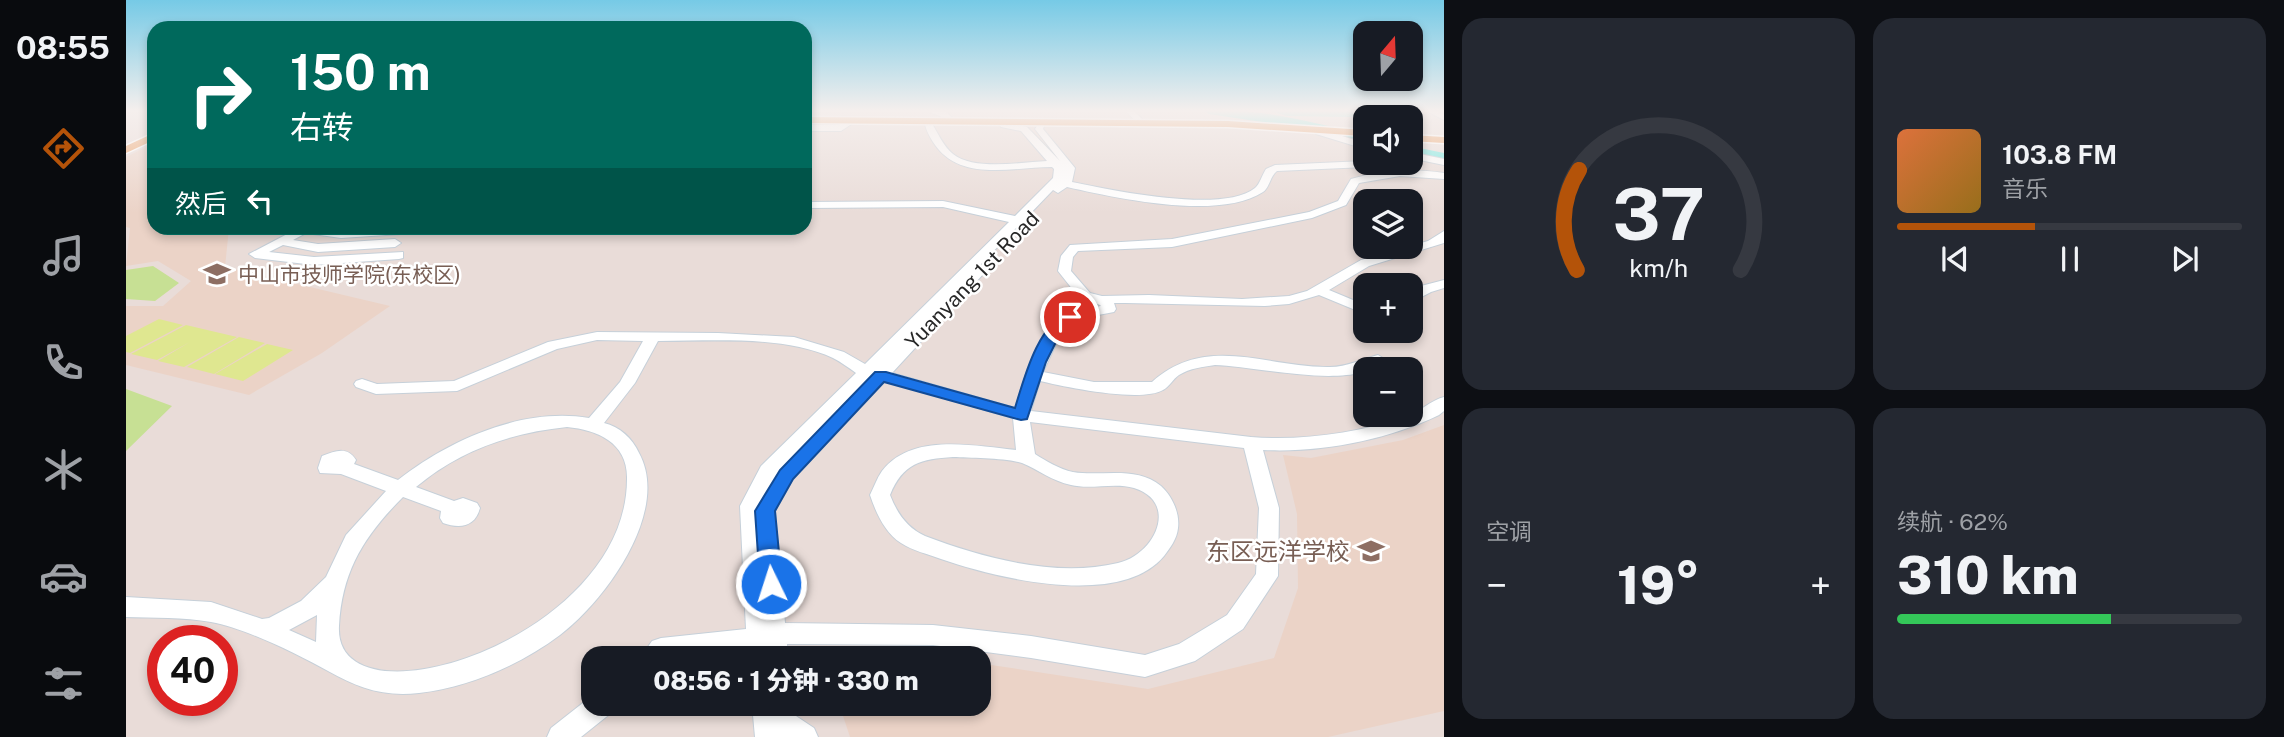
<!DOCTYPE html>
<html lang="zh">
<meta charset="utf-8">
<style>
:root{--surface:#171b24;--page:#242831;--text:#f1f3f6;--muted:#9ea1a6;--line:#363941;--accent:#b45309}
body{margin:0;font-family:"Public Sans","Noto Sans SC",sans-serif;background:var(--page);color:var(--text);height:100vh;display:flex;flex-direction:column;font-size:26px;white-space:nowrap}
*{box-sizing:border-box;margin:0}
p{font-size:23px;color:var(--muted)}
.icon{flex:none;width:38px;height:38px;fill:none;stroke:currentColor;stroke-width:2;stroke-linecap:round;stroke-linejoin:round}
.map{position:relative;flex:1;overflow:hidden}
.sheet{display:flex;flex-direction:column;gap:18px;padding:18px;background:#0d0f14;width:840px}
.sheet>*{flex:none}
.top-card{position:absolute;left:21px;top:21px;width:665px;height:214px;border-radius:21px;box-shadow:0 4px 10px #0003;background:#00695c;color:#fff;overflow:hidden}
.needle{width:46px;rotate:19deg}
.buttons{position:absolute;left:1227px;top:21px;display:grid;gap:14px}
.buttons a{display:grid;place-items:center;width:70px;height:70px;border-radius:14px;background:var(--surface);box-shadow:0 4px 10px #0003;font-size:35px}
.speed{position:absolute;left:21px;top:625px;display:flex;gap:14px;font-size:35px;font-weight:700;text-align:center}
.speed>*{display:grid;place-content:center;width:91px;height:91px;border-radius:50%;background:var(--surface);box-shadow:0 4px 10px #0003;line-height:1}
.speed .limit{border:10px solid #d22;background:#fff;color:#111}
.pin{position:absolute;display:grid;place-items:center;width:60px;height:60px;color:#fff;margin:-30px;border:4px solid #fff;border-radius:50%;box-shadow:0 2px 7px #0007}
.me{position:absolute;width:77px;margin:-38px;rotate:356deg;stroke-linejoin:round;filter:drop-shadow(0 0 5px #0008)}
.turn{display:flex;align-items:center;gap:24px;height:147px;padding:0 28px;font-size:32px}
.turn .icon{width:91px;height:91px;stroke-width:2.5}
.turn b{display:block;font-size:49px;line-height:60px}
.then{display:flex;align-items:center;height:66px;padding:0 28px;background:#0003;gap:14px;font-size:26px}
.big{font-size:52px;font-weight:800;line-height:1.1}
.sheet .widget{flex:1;display:flex;flex-direction:column;justify-content:center;gap:10px;min-width:0;padding:0 24px;border-radius:21px;background:var(--page)}
.sheet .dial{align-items:center;gap:0}
.dial svg{height:182px;overflow:visible;fill:none;stroke:var(--line);stroke-width:7;stroke-linecap:round;text-anchor:middle}
.dial text{fill:var(--text);stroke:none}
.song{display:flex;align-items:center;gap:21px}
.cover{width:84px;height:84px;border-radius:10px;background:linear-gradient(135deg,hsl(20 70% 55%),hsl(40 70% 35%))}
.played{height:7px;border-radius:4px;background:linear-gradient(90deg,var(--accent) 40%,var(--line) 40%)}
.keys{display:flex;justify-content:space-around;direction:ltr}
.heat{display:flex;justify-content:space-between;align-items:center;font-size:38px;direction:ltr}
.charge{height:10px;border-radius:5px;background:linear-gradient(90deg,#34c759 62%,var(--line) 0)}
.sheet .tiles{flex:1;display:grid;gap:18px;grid-template-columns:repeat(2,1fr)}
.trip{position:absolute;left:455px;top:646px;width:410px;height:70px;border-radius:21px;background:var(--surface);box-shadow:0 4px 10px #0003;font-weight:800;line-height:70px;text-align:center}
main{display:flex;flex:1;min-height:0}
.dock{display:flex;flex-direction:column;width:126px;justify-content:space-around;align-items:center;background:#090b0e;color:var(--muted)}
.dock .icon{width:49px;height:49px}
.dock .selected{color:var(--accent)}
.dock b{font-size:32px;color:var(--text)}
.map>svg:first-child{display:block}
.education{fill:#ebd3c7}
.green{fill:#c7e094}
.pitch{fill:#dfe790}
.water{fill:#6bebe3}
.lines{fill:none;stroke-linecap:round;stroke-linejoin:round}
.river{fill:#6bebe3;fill-rule:evenodd}
.minor-casing{stroke:#c6d0d9;stroke-width:2}
.major-casing{stroke:#fff;stroke-width:3}
.minor{fill:#fff;fill-rule:evenodd}
.major{fill:#ed9a59;fill-rule:evenodd}
.route{fill:#1a73e8;stroke:#114b97;stroke-width:2}
.labels{text-anchor:middle;dominant-baseline:central;stroke-width:5;stroke-linejoin:round;paint-order:stroke}
.education-label{font-size:21px;fill:#785e54;stroke:#fff;text-anchor:start}
.street-label{font-size:21px;fill:#272727;stroke:#fff}
.near-education-label{font-size:24px;fill:#785e54;stroke:#fff;text-anchor:end}
</style>
<main>
<nav class="dock">
<b>08:55</b>
<svg class="icon selected" aria-label="directions" viewBox="0 0 24 24"><path d="M12 3l9 9-9 9-9-9zM9 14v-3h6M13 9l2 2-2 2"/></svg>
<svg class="icon" aria-label="music" viewBox="0 0 24 24"><path d="M9 18V5l10-2v13"/><circle cx="6" cy="18" r="3"/><circle cx="16" cy="16" r="3"/></svg>
<svg class="icon" aria-label="phone" viewBox="0 0 24 24"><path d="M5 4h4l2 5-3 2q2 4 5 5l2-3 5 2v4C11 20 4 13 5 4z"/></svg>
<svg class="icon" aria-label="climate" viewBox="0 0 24 24"><path d="M12 3v18M4 7l16 10M4 17L20 7"/></svg>
<svg class="icon" aria-label="car" viewBox="0 0 24 24"><path d="M5 17H2v-5l4-1 3-4h7l3 4 3 1v5h-3M9 17h6M6 11h13"/><circle cx="7" cy="17" r="2"/><circle cx="17" cy="17" r="2"/></svg>
<svg class="icon" aria-label="filters" viewBox="0 0 24 24"><path d="M4 7h16M4 17h16"/><circle cx="9" cy="7" r="2"/><circle cx="15" cy="17" r="2"/></svg>
</nav>
<div class="map">
<svg width="1318" height="737" viewBox="0 0 1318 737">
<rect width="100%" height="100%" fill="#e9dcd8"/>
<path class="education" d="M28,143V228H103L99,267L264,306L196,353L123,395L0,365V306H37L65,281L32,261L0,266L4,228L0,227V157Z
M1318,425V711L1202,737H724L713,704H852V663L1022,689L1148,658L1172,588L1171,514L1157,455L1185,458L1277,440Z"/>
<path class="green" d="M27,266L53,283L29,301L0,299V270Z
M0,389L46,406L0,451Z"/>
<path class="pitch" d="M33,319L57,325L4,353L0,352V336Z
M60,325L111,337L58,367L32,361L64,342L31,360L5,354Z
M113,337L139,343L88,374L61,367Z
M141,344L167,350L117,381L89,374Z"/>
<path class="water" d="M1141,110H1224L1231,117L1161,116Z"/>
<g class="lines">
<path class="river" d="M1077,110C1131,108 1187,121 1239,136V144L1189,130L1083,114Z
M1284,146L1318,153V161L1284,154Z"/>
<defs>
<path id="minor" d="M679,110H685L679,115Z
M798,110L820,112L830,121L823,123L814,116Z
M999,110H1007L1020,123L1013,125Z
M1299,110H1309L1318,115V120Z
M720,121L727,123L715,131H679V125H713Z
M799,122H805C812,133 817,146 827,154C848,171 896,162 921,161L895,131L875,127L874,125L878,122L901,127L934,161L909,129L913,123H919L917,129L949,168L946,182C985,190 1097,214 1129,188C1134,184 1136,175 1140,169L1149,165L1239,161L1267,163L1262,166L1151,171C1144,176 1144,187 1137,192C1093,221 990,198 941,187L932,193L927,190L899,219V223L894,224L851,268H859L860,271L766,373L889,408L904,362L924,326L949,308L945,304L948,296L951,295L932,271L935,256L944,245L1046,239L1183,212L1212,201L1225,179C1256,170 1286,168 1318,173V179L1274,176L1233,183L1220,205L1186,218L1046,247L952,251L947,257L945,271L964,293L976,296L1023,295L1116,299L1163,296L1181,291L1235,260L1302,241L1318,231V243L1243,266L1203,290L1239,305V314L1193,295L1163,304L1139,306L999,303H988L990,309L988,312L967,316L959,314L937,329L917,372L968,382H1026C1081,333 1141,368 1204,367C1221,367 1236,359 1252,355L1260,360C1229,392 1131,366 1089,365C1077,367 1064,368 1053,375C1047,379 1043,387 1037,390C1015,403 939,387 914,381L905,411L1125,437C1176,441 1231,433 1280,417C1294,412 1305,400 1318,397V411L1313,415C1261,440 1195,453 1137,450L1153,508L1152,576L1117,629L1069,661L1019,677L905,658L807,645L661,644L662,658H621L620,650L550,658H514L526,641L535,638L620,629L614,506L635,466L730,373C723,368 715,362 707,358C658,335 586,341 532,341L509,383L478,423C494,427 506,438 513,453C545,511 479,601 434,635C394,665 343,687 293,693C257,697 232,688 202,671C171,654 119,628 85,622C58,617 27,618 0,617V597L85,602L136,619L143,618L175,601L200,577L220,535L260,491L215,474L194,473L192,468L196,456C210,451 221,446 230,460L228,464L272,480C323,440 396,407 463,418L494,382L517,341L471,340L431,349L331,391L250,394L230,387L228,384L230,381L236,379L251,384L328,381L422,342L471,332L592,333L668,337L718,352L739,364L883,222L817,207L679,208V202L817,201L889,216L927,178L928,169L926,167C885,167 833,183 807,142C803,135 799,129 799,122ZM964,301L974,305L975,306L969,307L959,302ZM759,381L887,418L890,450C849,446 786,432 756,471C751,478 748,487 744,495C750,513 759,533 775,543C787,551 802,554 815,559C870,578 994,609 1038,556C1044,548 1051,539 1052,528C1054,513 1046,496 1035,486C1010,465 975,477 947,472C933,469 920,461 909,454L904,422L1118,448L1133,508L1130,574L1101,615L1053,644L1019,655L905,636L807,625L659,623L649,511L667,479ZM441,427C472,430 502,443 501,479C501,640 207,732 213,626C216,570 239,535 277,497L315,511L314,518L317,523C334,529 349,527 354,508L351,503L337,498L328,501L290,487C334,450 384,433 441,427ZM827,457C844,458 881,458 896,463C913,470 926,481 945,485C965,490 988,482 1008,488C1053,502 1030,554 992,563C930,578 857,558 799,536C781,528 771,513 764,495C777,463 795,459 827,457ZM191,615L190,642L163,630Z
M1193,129L1239,143V149L1190,134V130Z
M1284,152L1318,159V165L1284,158Z
M167,228L215,230L294,228L296,230L290,233L215,238L180,233L167,240L192,244L269,239L275,243L269,247L192,252L157,245L143,252L188,257L277,252V258L273,259L188,265L129,258L123,254L167,231Z
M1318,280V288L1305,292L1284,303V293L1295,286Z
M467,695V704H489L485,713L455,737H421L425,728Z
M626,704H666L667,714L688,728L692,737H629Z"/>
<path id="major" d="M679,117L1102,121L1239,130V136L1102,127L679,123Z
M28,133V140L0,153V146Z
M1284,135L1318,137V143L1284,141Z"/>
</defs>
<use href="#minor" class="minor-casing"/>
<use href="#major" class="major-casing"/>
<use href="#minor" class="minor"/>
<use href="#major" class="major"/>
</g>
<linearGradient id="sky" x2="0" y2="1"><stop stop-color="#76cae6"/><stop offset="0.52" stop-color="#f5efed"/><stop offset="1" stop-color="#f5efed" stop-opacity="0"/></linearGradient>
<rect width="1318" height="213" fill="url(#sky)"/>
<path class="route" d="M944,313L951,317L937,328L920,362L901,419L895,420L758,382L667,479L649,511L656,584L653,591L645,593L637,591L634,584L629,511L654,470L749,372H760L889,408C898,379 912,322 944,313Z"/>
<defs>
<symbol id="university-bare" viewBox="-9 -9 18 18"><path d="M0-5L7-2L0 1L-7-2ZM-4 1L0 2.5L4 1V4Q0 6-4 4Z" fill="#8d6e63" stroke="#fff" stroke-width="2.5" paint-order="stroke"/></symbol>
<symbol id="school-bare" viewBox="-9 -9 18 18"><path d="M0-5L7-2L0 1L-7-2ZM-4 1L0 2.5L4 1V4Q0 6-4 4Z" fill="#8d6e63" stroke="#fff" stroke-width="2.5" paint-order="stroke"/></symbol>
</defs>
<g fill-rule="evenodd">
<use href="#university-bare" x="72" y="255" width="38" height="38"/>
<use href="#school-bare" x="1226" y="532" width="38" height="38"/>
</g>
<g class="labels">
<g class="education-label">
<text x="112" y="274">中山市技师学院(东校区)</text>
</g>
<g class="street-label">
<text transform="translate(846 280) rotate(-46)">Yuanyang 1st Road</text>
</g>
<g class="near-education-label">
<text x="1224" y="551">东区远洋学校</text>
</g>
</g>
</svg>
<div class="buttons">
<a><svg class="needle" viewBox="-14 -14 28 28"><path d="M0-13l5 13h-10z" fill="#e53935"/><path d="M0 13l5-13h-10z" fill="#9ea1a6"/></svg></a>
<a><svg class="icon" aria-label="sound" viewBox="0 0 24 24"><path d="M4 9h4l5-4v14l-5-4H4zM17 9q2 3 0 6"/></svg></a>
<a><svg class="icon" aria-label="layers" viewBox="0 0 24 24"><path d="M12 4l9 5-9 5-9-5zM3 14l9 5 9-5"/></svg></a>
<a>+</a>
<a>−</a>
</div>
<div class="speed"><div class="limit">40</div></div>
<div class="pin" style="left:944px;top:317px;background:#d93025"><svg class="icon" aria-label="arrive" viewBox="0 0 24 24"><path d="M6 21V4h12l-3 4 3 4H6"/></svg></div>
<svg class="me" style="left:645px;top:584px" viewBox="-20 -20 40 40"><circle r="17" fill="#1a73e8" stroke="#fff" stroke-width="3"/><path d="M0-11L8 9 0 5-8 9z" fill="#fff"/></svg>
<div class="trip">08:56 · 1 分钟 · 330 m</div>
<div class="top-card">
<div class="turn"><svg class="icon" aria-label="right" viewBox="0 0 24 24"><path d="M7 20v-9h11M14 6l5 5-5 5"/></svg><div><b>150 m</b>右转</div></div>
<div class="then">然后<svg class="icon" aria-label="left" viewBox="0 0 24 24"><path d="M17 20v-9H6M10 6l-5 5 5 5"/></svg></div>
</div>
</div>
<section class="sheet">
<div class="tiles">
<div class="widget dial"><svg viewBox="0 0 100 80">
<path d="M14 69A42 42 0 1 1 86 69"/>
<path d="M14 69A42 42 0 0 1 15 25" stroke="#b45309"/>
<text x="50" y="56" font-size="32" font-weight="700">37</text>
<text x="50" y="72" font-size="11">km/h</text>
</svg></div>
<div class="widget">
<div class="song"><i class="cover"></i><div><b>103.8 FM</b><p>音乐</p></div></div>
<div class="played"></div>
<div class="keys"><svg class="icon" aria-label="previous" viewBox="0 0 24 24"><path d="M18 5L8 12l10 7zM5 5v14"/></svg><svg class="icon" aria-label="pause" viewBox="0 0 24 24"><path d="M8 5v14M16 5v14"/></svg><svg class="icon" aria-label="next" viewBox="0 0 24 24"><path d="M6 5l10 7-10 7zM19 5v14"/></svg></div>
</div>
<div class="widget"><p>空调</p>
<div class="heat"><a>−</a><b class="big">19°</b><a>+</a></div>
</div>
<div class="widget"><p>续航 · 62%</p><b class="big">310 km</b><div class="charge"></div></div>
</div>
</section>
</main>
